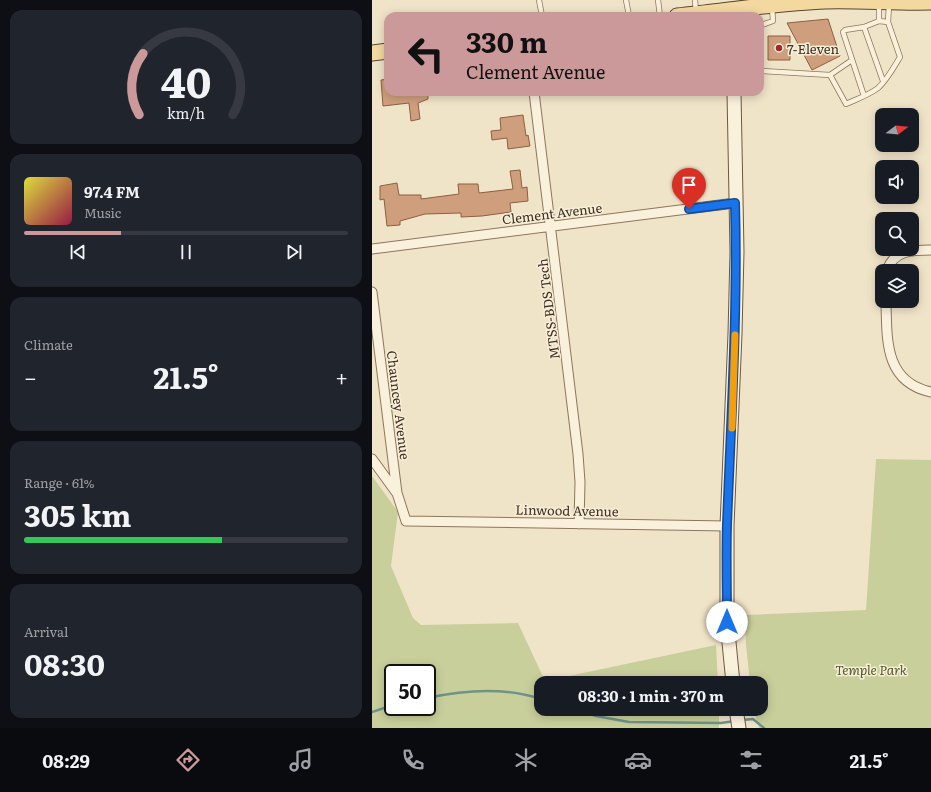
<!DOCTYPE html>
<meta charset="utf-8">
<style>
:root{--surface:#171b24;--page:#20242c;--text:#f1f3f6;--muted:#9ea1a6;--line:#363941;--accent:#cc999b}
body{margin:0;font-family:Literata,serif;background:var(--page);color:var(--text);height:100vh;display:flex;flex-direction:column;font-size:15px;white-space:nowrap}
*{box-sizing:border-box;margin:0}
p{font-size:13px;color:var(--muted)}
.icon{flex:none;width:22px;height:22px;fill:none;stroke:currentColor;stroke-width:2;stroke-linecap:round;stroke-linejoin:round}
.map{position:relative;flex:1;overflow:hidden}
.details{display:flex;flex-direction:column;gap:10px;padding:10px;background:#0d0f14;width:372px}
.details>*{flex:none}
.hud{position:absolute;left:12px;top:12px;width:380px;height:84px;border-radius:12px;box-shadow:0 2px 10px #0003;background:#cc999b;color:#111;overflow:hidden}
.needle{width:26px;rotate:74deg}
.tools{position:absolute;left:503px;top:108px;display:grid;gap:8px}
.tools a{display:grid;place-items:center;width:44px;height:44px;border-radius:8px;background:var(--surface);box-shadow:0 2px 10px #0003;font-size:20px}
.speed{position:absolute;left:12px;top:664px;display:flex;gap:8px;font-size:20px;font-weight:700;text-align:center}
.speed>*{display:grid;place-content:center;width:52px;height:52px;border-radius:50%;background:var(--surface);box-shadow:0 2px 10px #0003;line-height:1}
.speed .limit{border:2px solid #111;border-radius:6px;background:#fff;color:#111}
.pin{position:absolute;display:grid;place-items:center;width:34px;height:34px;color:#fff;margin:-41px -17px;border-radius:50% 50% 50% 0;rotate:-45deg;box-shadow:0 0 4px #0007}
.pin .icon{rotate:45deg}
.me{position:absolute;width:44px;margin:-22px;rotate:0deg;stroke-linejoin:round;filter:drop-shadow(0 0 3px #0008)}
.turn{display:flex;align-items:center;gap:14px;height:84px;padding:0 16px;font-size:18px}
.turn .icon{width:52px;height:52px;stroke-width:2.5}
.turn b{display:block;font-size:28px;line-height:34px}
.big{font-size:30px;font-weight:700;line-height:1.1}
.details .widget{flex:1;display:flex;flex-direction:column;justify-content:center;gap:6px;min-width:0;padding:0 14px;border-radius:12px;background:var(--page)}
.details .dial{align-items:center;gap:0}
.dial svg{height:104px;overflow:visible;fill:none;stroke:var(--line);stroke-width:7;stroke-linecap:round;text-anchor:middle}
.dial text{fill:var(--text);stroke:none}
.song{display:flex;align-items:center;gap:12px}
.cover{width:48px;height:48px;border-radius:6px;background:linear-gradient(135deg,hsl(60 70% 55%),hsl(340 70% 35%))}
.played{height:4px;border-radius:2px;background:linear-gradient(90deg,var(--accent) 30%,var(--line) 30%)}
.keys{display:flex;justify-content:space-around;direction:ltr}
.heat{display:flex;justify-content:space-between;align-items:center;font-size:22px;direction:ltr}
.charge{height:6px;border-radius:3px;background:linear-gradient(90deg,#34c759 61%,var(--line) 0)}
.trip{position:absolute;left:162px;top:676px;width:234px;height:40px;border-radius:12px;background:var(--surface);box-shadow:0 2px 10px #0003;font-weight:700;line-height:40px;text-align:center}
.dock{display:flex;height:64px;justify-content:space-around;align-items:center;background:#090b0e;color:var(--muted)}
.dock .icon{width:28px;height:28px}
.dock .selected{color:var(--accent)}
.dock b{font-size:18px;color:var(--text)}
main{display:flex;flex:1;min-height:0}
.map>svg:first-child{display:block}
.green{fill:#c9cf9b;fill-rule:evenodd}
.lines{fill:none;stroke-linecap:round;stroke-linejoin:round}
.stream{stroke:#6f938a;stroke-width:2.5}
.building{fill:#cf9f7d;stroke:#8d5f41}
.service-casing{stroke:#8d765c;stroke-width:6}
.minor-casing{stroke:#8d765c;stroke-width:11}
.secondary-casing{stroke:#6f573f;stroke-width:15}
.primary-casing{stroke:#5b4430;stroke-width:17}
.service{stroke:#faf1dc;stroke-width:4.5}
.minor{stroke:#faf1dc;stroke-width:9}
.secondary{stroke:#faf1dc;stroke-width:13}
.primary{stroke:#f3d9a0;stroke-width:15}
.route-casing{stroke:#114b97;stroke-width:10}
.route{stroke:#1a73e8;stroke-width:7}
.slow{stroke:#f59e0b;stroke-width:7}
.poi-dot{fill:#9e2a2b;stroke:#f7eed8;stroke-width:1.5}
.labels{text-anchor:middle;dominant-baseline:central;stroke-width:3;stroke-linejoin:round;paint-order:stroke}
.poi-label{font-size:13px;fill:#3d2e20;stroke:#f7eed8;text-anchor:start}
.street-label{font-size:13px;fill:#3d2e20;stroke:#f7eed8}
.park-label{font-size:13px;font-style:italic;fill:#4d5a26;stroke:#f7eed8}
</style>
<main>
<section class="details">
<div class="widget dial"><svg viewBox="0 0 100 80">
<path d="M14 69A42 42 0 1 1 86 69"/>
<path d="M14 69A42 42 0 0 1 17 22" stroke="#cc999b"/>
<text x="50" y="56" font-size="32" font-weight="700">40</text>
<text x="50" y="72" font-size="11">km/h</text>
</svg></div>
<div class="widget">
<div class="song"><i class="cover"></i><div><b>97.4 FM</b><p>Music</p></div></div>
<div class="played"></div>
<div class="keys"><svg class="icon" aria-label="previous" viewBox="0 0 24 24"><path d="M18 5L8 12l10 7zM5 5v14"/></svg><svg class="icon" aria-label="pause" viewBox="0 0 24 24"><path d="M8 5v14M16 5v14"/></svg><svg class="icon" aria-label="next" viewBox="0 0 24 24"><path d="M6 5l10 7-10 7zM19 5v14"/></svg></div>
</div>
<div class="widget"><p>Climate</p>
<div class="heat"><a>−</a><b class="big">21.5°</b><a>+</a></div>
</div>
<div class="widget"><p>Range · 61%</p><b class="big">305 km</b><div class="charge"></div></div>
<div class="widget"><p>Arrival</p><b class="big">08:30</b></div>
</section>
<div class="map">
<svg width="559" height="728" viewBox="0 0 559 728">
<rect width="100%" height="100%" fill="#f0e4c8"/>
<path class="green" d="M504,459L559,460V728H387L381,709H389V683H378L374,645L373,615L494,610Z
M0,476L26,512L19,566L41,618L49,625L146,623L173,681L344,645L346,683H169V709H347V728H0ZM21,673H55V707H21Z"/>
<g class="lines">
<path class="stream" d="M55,698C92,690 133,687 169,699
M203,709L224,716L257,722L349,723L363,721
M0,712L21,705
M370,720L381,719L392,728"/>
</g>
<path class="building" d="M456,19L468,56L440,70L415,23Z
M396,36H418V60H396Z
M16,79V92H56V99L46,103L48,119L39,121L37,103L11,106L9,80Z
M151,115L154,136L156,135L158,146L136,149L135,138L120,140L119,131L129,130L128,118Z
M148,170L150,188L155,187L156,201L138,203L139,212L110,216L89,217V213L53,214L28,221V225L15,226L12,199L8,200V186L25,183L27,195H49V199L87,194L86,184H106L107,193L141,189L138,171Z"/>
<g class="lines">
<defs>
<path id="service" d="M167,0L170,16
M254,0L257,16
M286,0L288,16
M323,0L324,12
M507,21V5
M492,27L511,81
M388,28L390,25L401,21L400,7
M388,71L458,75L474,104C485,99 497,95 506,88C515,80 522,67 528,57L516,22L517,5
M458,75L480,60
M492,96L471,32L473,30L492,27L507,21L516,22"/>
<path id="minor" d="M162,92L206,454L208,482L207,524
M0,249L363,203
M515,271C521,250 541,250 559,250
M0,292L25,493L34,521L355,526
M514,301C515,339 512,382 559,392
M0,459L24,492"/>
<path id="secondary" d="M361,683L355,622V526L363,334L365,252L362,92
M364,709L367,728"/>
<path id="primary" d="M305,16C354,11 403,3 453,1C488,0 524,3 559,2
M0,53L16,51"/>
</defs>
<use href="#service" class="service-casing"/>
<use href="#minor" class="minor-casing"/>
<use href="#secondary" class="secondary-casing"/>
<use href="#primary" class="primary-casing"/>
<use href="#service" class="service"/>
<use href="#minor" class="minor"/>
<use href="#secondary" class="secondary"/>
<use href="#primary" class="primary"/>
</g>
<g class="lines">
<defs>
<path id="route" d="M317,209L363,203C366,311 359,418 355,525C354,557 355,590 355,622"/>
</defs>
<use href="#route" class="route-casing"/>
<use href="#route" class="route"/>
<path class="slow" d="M360,428L363,335"/>
</g>
<circle class="poi-dot" cx="407" cy="48" r="4"/>
<g class="labels">
<g class="poi-label">
<text x="415" y="48">7-Eleven</text>
</g>
<g class="street-label">
<text transform="translate(180 213) rotate(-7)">Clement Avenue</text>
<text transform="translate(176 309) rotate(-97)">MTSS-BDS Tech</text>
<text transform="translate(27 405) rotate(83)">Chauncey Avenue</text>
<text transform="translate(195 510) rotate(1)">Linwood Avenue</text>
</g>
<g class="park-label">
<text x="499" y="669">Temple Park</text>
</g>
</g>
</svg>
<div class="tools">
<a><svg class="needle" viewBox="-14 -14 28 28"><path d="M0-13l5 13h-10z" fill="#e53935"/><path d="M0 13l5-13h-10z" fill="#9ea1a6"/></svg></a>
<a><svg class="icon" aria-label="sound" viewBox="0 0 24 24"><path d="M4 9h4l5-4v14l-5-4H4zM17 9q2 3 0 6"/></svg></a>
<a><svg class="icon" aria-label="search" viewBox="0 0 24 24"><circle cx="10" cy="10" r="6"/><path d="M15 15l6 6"/></svg></a>
<a><svg class="icon" aria-label="layers" viewBox="0 0 24 24"><path d="M12 4l9 5-9 5-9-5zM3 14l9 5 9-5"/></svg></a>
</div>
<div class="speed"><div class="limit">50</div></div>
<div class="pin" style="left:317px;top:209px;background:#d93025"><svg class="icon" aria-label="arrive" viewBox="0 0 24 24"><path d="M6 21V4h12l-3 4 3 4H6"/></svg></div>
<svg class="me" style="left:355px;top:622px" viewBox="-20 -20 40 40"><circle r="19" fill="#fff"/><path d="M0-13L10 11 0 6-10 11z" fill="#1a73e8"/></svg>
<div class="trip">08:30 · 1 min · 370 m</div>
<div class="hud">
<div class="turn"><svg class="icon" aria-label="left" viewBox="0 0 24 24"><path d="M17 20v-9H6M10 6l-5 5 5 5"/></svg><div><b>330 m</b>Clement Avenue</div></div>
</div>
</div>
</main>
<nav class="dock">
<b>08:29</b>
<svg class="icon selected" aria-label="directions" viewBox="0 0 24 24"><path d="M12 3l9 9-9 9-9-9zM9 14v-3h6M13 9l2 2-2 2"/></svg>
<svg class="icon" aria-label="music" viewBox="0 0 24 24"><path d="M9 18V5l10-2v13"/><circle cx="6" cy="18" r="3"/><circle cx="16" cy="16" r="3"/></svg>
<svg class="icon" aria-label="phone" viewBox="0 0 24 24"><path d="M5 4h4l2 5-3 2q2 4 5 5l2-3 5 2v4C11 20 4 13 5 4z"/></svg>
<svg class="icon" aria-label="climate" viewBox="0 0 24 24"><path d="M12 3v18M4 7l16 10M4 17L20 7"/></svg>
<svg class="icon" aria-label="car" viewBox="0 0 24 24"><path d="M5 17H2v-5l4-1 3-4h7l3 4 3 1v5h-3M9 17h6M6 11h13"/><circle cx="7" cy="17" r="2"/><circle cx="17" cy="17" r="2"/></svg>
<svg class="icon" aria-label="filters" viewBox="0 0 24 24"><path d="M4 7h16M4 17h16"/><circle cx="9" cy="7" r="2"/><circle cx="15" cy="17" r="2"/></svg>
<b>21.5°</b>
</nav>
